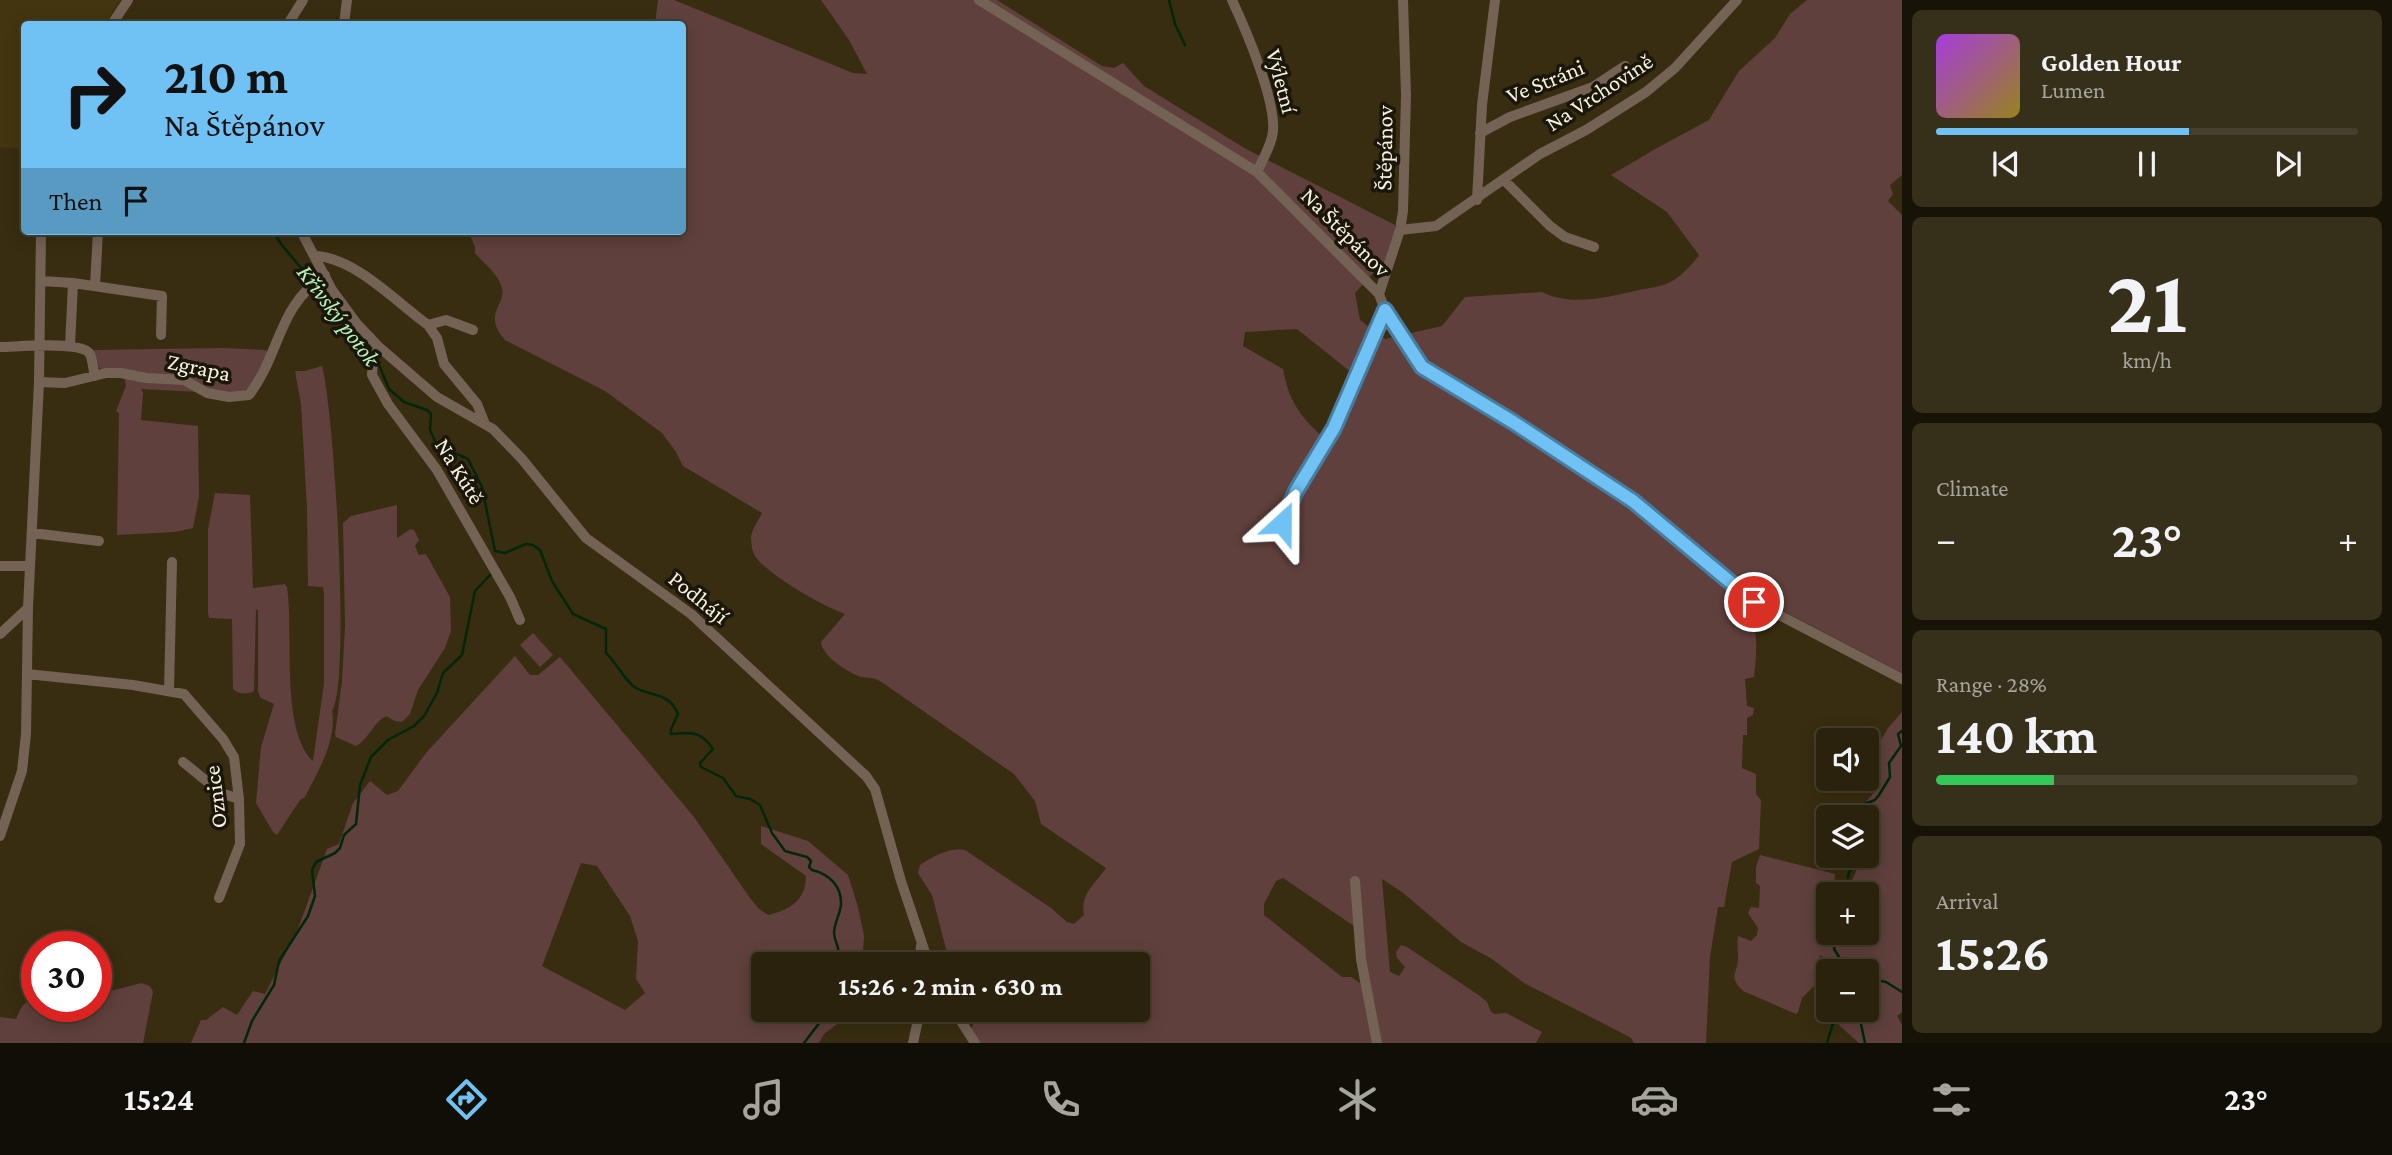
<!DOCTYPE html>
<meta charset="utf-8">
<style>
:root{--surface:#2a220c;--page:#362f1a;--text:#f1f3f6;--muted:#a5a49d;--line:#463f2d;--accent:#70c1f4}
body{margin:0;font-family:"Crimson Pro",serif;background:var(--page);color:var(--text);height:100vh;display:flex;flex-direction:column;font-size:26px;white-space:nowrap}
*{box-sizing:border-box;margin:0}
p{font-size:23px;color:var(--muted)}
.icon{flex:none;width:38px;height:38px;fill:none;stroke:currentColor;stroke-width:2;stroke-linecap:round;stroke-linejoin:round}
.map{position:relative;flex:1;overflow:hidden}
.details{display:flex;flex-direction:column;gap:10px;padding:10px;background:#171307;width:490px}
.details>*{flex:none}
.guide{position:absolute;left:21px;top:21px;width:665px;height:214px;border-radius:7px;box-shadow:0 4px 18px #0003,0 0 0 2px var(--line);background:#70c1f4;color:#111;overflow:hidden}
.tools{position:absolute;left:1816px;top:728px;display:grid;gap:14px}
.tools a{display:grid;place-items:center;width:63px;height:63px;border-radius:7px;background:var(--surface);box-shadow:0 4px 18px #0003,0 0 0 2px var(--line);font-size:35px}
.speed{position:absolute;left:21px;top:931px;display:flex;gap:14px;font-size:35px;font-weight:700;text-align:center}
.speed>*{display:grid;place-content:center;width:91px;height:91px;border-radius:50%;background:var(--surface);box-shadow:0 4px 18px #0003,0 0 0 2px var(--line);line-height:1}
.speed .limit{border:10px solid #d22;background:#fff;color:#111}
.pin{position:absolute;display:grid;place-items:center;width:60px;height:60px;color:#fff;margin:-30px;border:4px solid #fff;border-radius:50%;box-shadow:0 2px 7px #0007}
.me{position:absolute;width:77px;margin:-38px;rotate:24deg;stroke-linejoin:round;filter:drop-shadow(0 0 5px #0008)}
.turn{display:flex;align-items:center;gap:24px;height:147px;padding:0 28px;font-size:32px}
.turn .icon{width:91px;height:91px;stroke-width:2.5}
.turn b{display:block;font-size:49px;line-height:60px}
.then{display:flex;align-items:center;height:66px;padding:0 28px;background:#0003;gap:14px;font-size:26px}
.big{font-size:52px;font-weight:700;line-height:1.1}
.details .card{flex:1;display:flex;flex-direction:column;justify-content:center;gap:10px;min-width:0;padding:0 24px;border-radius:10px;background:var(--page)}
.details .dial{align-items:center;gap:0}
.dial b{font-size:91px;line-height:1}
.song{display:flex;align-items:center;gap:21px}
.cover{width:84px;height:84px;border-radius:10px;background:linear-gradient(135deg,hsl(280 70% 55%),hsl(50 70% 35%))}
.played{height:7px;border-radius:4px;background:linear-gradient(90deg,var(--accent) 60%,var(--line) 60%)}
.keys{display:flex;justify-content:space-around;direction:ltr}
.heat{display:flex;justify-content:space-between;align-items:center;font-size:38px;direction:ltr}
.charge{height:10px;border-radius:5px;background:linear-gradient(90deg,#34c759 28%,var(--line) 0)}
.trip{position:absolute;left:751px;top:952px;width:399px;height:70px;border-radius:7px;background:var(--surface);box-shadow:0 4px 18px #0003,0 0 0 2px var(--line);font-weight:700;line-height:70px;text-align:center}
.menu{display:flex;height:112px;justify-content:space-around;align-items:center;background:#110e05;color:var(--muted)}
.menu .icon{width:49px;height:49px}
.menu .current{color:var(--accent)}
.menu b{font-size:32px;color:var(--text)}
main{display:flex;flex:1;min-height:0}
.map>svg:first-child{display:block}
.built{fill:#43350f}
.green{fill:#5f403c;fill-rule:evenodd}
.lines{fill:none;stroke-linecap:round;stroke-linejoin:round}
.stream{stroke:#02270a;stroke-width:2.5}
.minor{stroke:#746255;stroke-width:10}
.route-casing{stroke:#497d9f;stroke-width:18}
.route{stroke:#70c1f4;stroke-width:12}
.labels{text-anchor:middle;dominant-baseline:central;stroke-width:7;stroke-linejoin:round;paint-order:stroke}
.street-label{font-size:23px;fill:#f7f0df;stroke:#1b160a}
.water-label{font-size:24px;font-style:italic;fill:#b5f3bc;stroke:#1b160a}
</style>
<main>
<div class="map">
<svg width="1902" height="1043" viewBox="0 0 1902 1043">
<rect width="100%" height="100%" fill="#382d10"/>
<path class="built" d="M0,0H120L105,24H24V149L0,147Z"/>
<path class="green" d="M658,0H674L853,73L867,74L849,40L821,0H997L1102,66L1114,68L1123,63L1144,86L1246,149L1395,225V257L1375,271L1355,293L1360,320L1385,339L1442,326L1465,297L1542,292C1572,307 1608,297 1639,290C1648,288 1658,287 1666,284C1679,279 1691,266 1699,255L1667,212L1611,175L1657,148L1709,120L1739,71L1775,38L1790,14L1807,0H1902V175L1890,185L1893,194L1888,201L1902,215V673L1764,601L1751,617C1759,634 1756,658 1754,677L1745,679L1747,706L1754,708L1753,715L1747,718V735H1743L1742,768L1756,774V794L1761,800L1759,849L1732,862L1724,907H1718L1710,957L1706,1043H1634L1631,1038L1620,1032L1524,983L1492,959L1461,942L1402,892L1382,879L1390,972L1399,976L1405,967L1397,958L1396,952L1401,945L1407,947L1480,996L1487,1002L1491,1012L1495,1014L1506,1013L1542,1032L1536,1043H979L971,1029L974,1023V1010H1138V964H950L932,895L918,873L920,865C931,857 952,846 965,850L1051,908L1067,922L1074,924L1084,915C1080,894 1095,884 1106,868L1041,824L1035,801L1014,774L880,681C872,676 865,679 858,676C845,670 822,656 821,642L845,614C826,608 762,572 754,554C752,550 751,542 751,538C751,530 759,520 762,513L683,466L676,452L662,433L605,391L505,340C482,314 506,305 502,288C498,273 484,264 475,253V247L468,231H682V24H655ZM1297,329L1362,381L1359,382L1332,444C1304,422 1289,404 1283,369L1243,346L1245,332ZM1283,878L1354,926L1360,983L1351,977H1342L1264,915V904L1276,881Z
M224,348L265,350L268,352L253,385L239,394L141,389L143,393L141,420L198,426L199,497L193,528L175,532L117,535L119,413L116,411L126,386L123,370H104L99,368L94,350Z
M322,366C334,409 351,682 332,711C337,741 318,771 305,797L300,800L277,835L273,832L256,803L261,747L274,704L261,698L258,692V611L256,609L254,691C248,695 238,694 233,689L232,619L209,618L208,613V530L215,493L250,495L253,588L285,584L287,587C294,631 280,731 313,761L324,683V595L323,587L308,586L307,508L301,404L295,371H305Z
M397,505V538L411,529L414,530L419,540L415,546L419,555L426,554L450,597L451,631L445,648L418,690L410,714L402,722L395,721L386,716C373,723 368,740 356,746L336,737L335,734L342,681L345,626L343,523L351,516Z
M533,633L553,655L540,667L520,645Z
M515,656L530,675H538L560,657L694,817L750,898L759,909L768,915C790,910 806,900 806,876L761,844V826L808,841L848,875L858,907L864,936L862,964H763V1010H853V1012L824,1034L819,1043H191L201,1020H206L223,1007L237,1015L253,991L265,994L298,929L327,849L339,844L353,803L370,781L387,795L398,791L426,753ZM581,863L597,866L630,916L638,941L636,979L645,993L625,1010L542,966Z
M1902,712V1012L1897,1016L1902,1025V1043H1859L1839,1025L1844,1010H1867V971H1846L1820,955L1817,983L1802,998L1798,1012L1796,1014L1743,991C1728,976 1737,975 1738,959C1738,952 1737,944 1738,936L1751,941L1757,935L1758,928L1748,913L1751,907L1759,908L1760,886L1756,883V867L1760,855L1835,874L1834,889L1852,880L1863,856H1867V817H1860L1859,810L1877,789L1880,773L1867,763L1888,728ZM1829,894H1867V933H1829Z
M141,983L150,986L153,992L143,1043H0V1017L16,1019C21,1009 22,1000 37,1000V1006H96V995Z"/>
<g class="lines">
<path class="stream" d="M1169,0L1175,24L1185,45
M322,24H329L337,19
M273,231L281,244L311,280
M316,285L373,351
M377,360L389,389L404,402L427,410L431,414L430,430L437,445L468,459L482,487L495,551L505,553L526,544L533,545L540,550L552,581L573,614L606,629V653C617,663 626,683 636,688C652,697 669,692 678,714L671,729V734C692,733 700,730 713,749L700,763L701,767L723,778L736,796L750,799L760,805L772,833L785,851L807,857L811,861L809,867L812,870C829,874 842,886 841,905C840,914 834,924 834,933C835,948 845,948 831,964
M1853,817L1859,806L1875,800L1879,795L1890,777L1889,763L1901,746L1898,734L1902,731
M1848,878L1849,872L1858,861L1857,856
M1845,894L1847,885
M1837,933L1834,949L1848,971
M1867,978L1886,982L1902,992
M1858,1010L1865,1043
M244,1043L252,1021L274,985L279,961L308,916L315,896L312,870L316,862L335,853L340,848L344,835L356,824L360,785L371,757L388,740L414,726L424,716L437,693L443,673L462,655L475,591L491,574
M804,1043L827,1013V1010
M1827,1043L1837,1010"/>
<path class="minor" d="M979,0L1257,172L1379,294L1385,310L1422,367L1513,422L1633,501L1754,602L1902,679
M1232,0C1245,28 1280,108 1272,137C1269,149 1262,161 1257,172
M112,24L128,0
M288,24L303,0
M344,24L347,0
M1480,133L1510,117L1593,87L1625,66
M1504,180L1550,226L1565,237L1594,247
M1477,200L1482,105L1495,0
M1400,230L1436,226L1540,154L1586,130L1646,92L1675,68L1737,0
M301,231L332,290L357,324L379,347L437,397L493,429L522,459L586,538L691,614L866,776L875,789L901,881L929,964
M316,256C355,258 396,302 428,325L446,320L473,330
M41,281L73,283L162,296L161,335
M95,286L98,231
M1379,294L1400,230L1403,211L1406,95L1403,0
M428,325L437,338L444,364L477,404L485,424
M70,346L73,283
M0,347C17,347 81,340 90,354C93,360 93,370 95,376
M379,347L373,357L372,375L388,404L437,470L510,597L520,620
M39,382L65,383L106,373H121L146,378L184,380L207,393L229,397L249,395C281,353 277,307 325,275
M1282,523L1296,491L1334,428L1385,310
M32,533L99,541
M0,566H30
M0,634L28,608
M27,674L133,685L184,694L223,739L234,757L239,799L240,844L219,898
M169,691L172,562
M183,762L221,793L239,799
M0,836L22,771L26,734L28,608L39,382L41,231
M1355,881L1361,959L1377,1043
M919,964L921,946
M954,1010L975,1043
M913,1043L920,1010"/>
</g>
<g class="lines">
<defs>
<path id="route" d="M1282,523L1296,491L1334,428L1385,310L1422,367L1513,422L1633,501L1754,602"/>
</defs>
<use href="#route" class="route-casing"/>
<use href="#route" class="route"/>
</g>
<g class="labels">
<g class="street-label">
<text transform="translate(1282 81) rotate(75)">Výletní</text>
<text transform="translate(1545 81) rotate(-22)">Ve Stráni</text>
<text transform="translate(1599 92) rotate(-33)">Na Vrchovině</text>
<text transform="translate(1384 148) rotate(-89)">Štěpánov</text>
<text transform="translate(1346 232) rotate(45)">Na Štěpánov</text>
<text transform="translate(199 367) rotate(12)">Zgrapa</text>
<text transform="translate(460 471) rotate(58)">Na Kútě</text>
<text transform="translate(699 597) rotate(39)">Podhájí</text>
<text transform="translate(215 797) rotate(-97)">Oznice</text>
</g>
<g class="water-label">
<text transform="translate(339 315) rotate(53)">Křivský potok</text>
</g>
</g>
</svg>
<div class="tools">
<a><svg class="icon" aria-label="sound" viewBox="0 0 24 24"><path d="M4 9h4l5-4v14l-5-4H4zM17 9q2 3 0 6"/></svg></a>
<a><svg class="icon" aria-label="layers" viewBox="0 0 24 24"><path d="M12 4l9 5-9 5-9-5zM3 14l9 5 9-5"/></svg></a>
<a>+</a>
<a>−</a>
</div>
<div class="speed"><div class="limit">30</div></div>
<div class="pin" style="left:1754px;top:602px;background:#d93025"><svg class="icon" aria-label="arrive" viewBox="0 0 24 24"><path d="M6 21V4h12l-3 4 3 4H6"/></svg></div>
<svg class="me" style="left:1282px;top:523px" viewBox="-20 -20 40 40"><path d="M0-17L14 15 0 8-14 15z" fill="#70c1f4" stroke="#fff" stroke-width="4"/></svg>
<div class="trip">15:26 · 2 min · 630 m</div>
<div class="guide">
<div class="turn"><svg class="icon" aria-label="right" viewBox="0 0 24 24"><path d="M7 20v-9h11M14 6l5 5-5 5"/></svg><div><b>210 m</b>Na Štěpánov</div></div>
<div class="then">Then<svg class="icon" aria-label="arrive" viewBox="0 0 24 24"><path d="M6 21V4h12l-3 4 3 4H6"/></svg></div>
</div>
</div>
<section class="details">
<div class="card">
<div class="song"><i class="cover"></i><div><b>Golden Hour</b><p>Lumen</p></div></div>
<div class="played"></div>
<div class="keys"><svg class="icon" aria-label="previous" viewBox="0 0 24 24"><path d="M18 5L8 12l10 7zM5 5v14"/></svg><svg class="icon" aria-label="pause" viewBox="0 0 24 24"><path d="M8 5v14M16 5v14"/></svg><svg class="icon" aria-label="next" viewBox="0 0 24 24"><path d="M6 5l10 7-10 7zM19 5v14"/></svg></div>
</div>
<div class="card dial"><b>21</b><p>km/h</p></div>
<div class="card"><p>Climate</p>
<div class="heat"><a>−</a><b class="big">23°</b><a>+</a></div>
</div>
<div class="card"><p>Range · 28%</p><b class="big">140 km</b><div class="charge"></div></div>
<div class="card"><p>Arrival</p><b class="big">15:26</b></div>
</section>
</main>
<nav class="menu">
<b>15:24</b>
<svg class="icon current" aria-label="directions" viewBox="0 0 24 24"><path d="M12 3l9 9-9 9-9-9zM9 14v-3h6M13 9l2 2-2 2"/></svg>
<svg class="icon" aria-label="music" viewBox="0 0 24 24"><path d="M9 18V5l10-2v13"/><circle cx="6" cy="18" r="3"/><circle cx="16" cy="16" r="3"/></svg>
<svg class="icon" aria-label="phone" viewBox="0 0 24 24"><path d="M5 4h4l2 5-3 2q2 4 5 5l2-3 5 2v4C11 20 4 13 5 4z"/></svg>
<svg class="icon" aria-label="climate" viewBox="0 0 24 24"><path d="M12 3v18M4 7l16 10M4 17L20 7"/></svg>
<svg class="icon" aria-label="car" viewBox="0 0 24 24"><path d="M5 17H2v-5l4-1 3-4h7l3 4 3 1v5h-3M9 17h6M6 11h13"/><circle cx="7" cy="17" r="2"/><circle cx="17" cy="17" r="2"/></svg>
<svg class="icon" aria-label="filters" viewBox="0 0 24 24"><path d="M4 7h16M4 17h16"/><circle cx="9" cy="7" r="2"/><circle cx="15" cy="17" r="2"/></svg>
<b>23°</b>
</nav>
